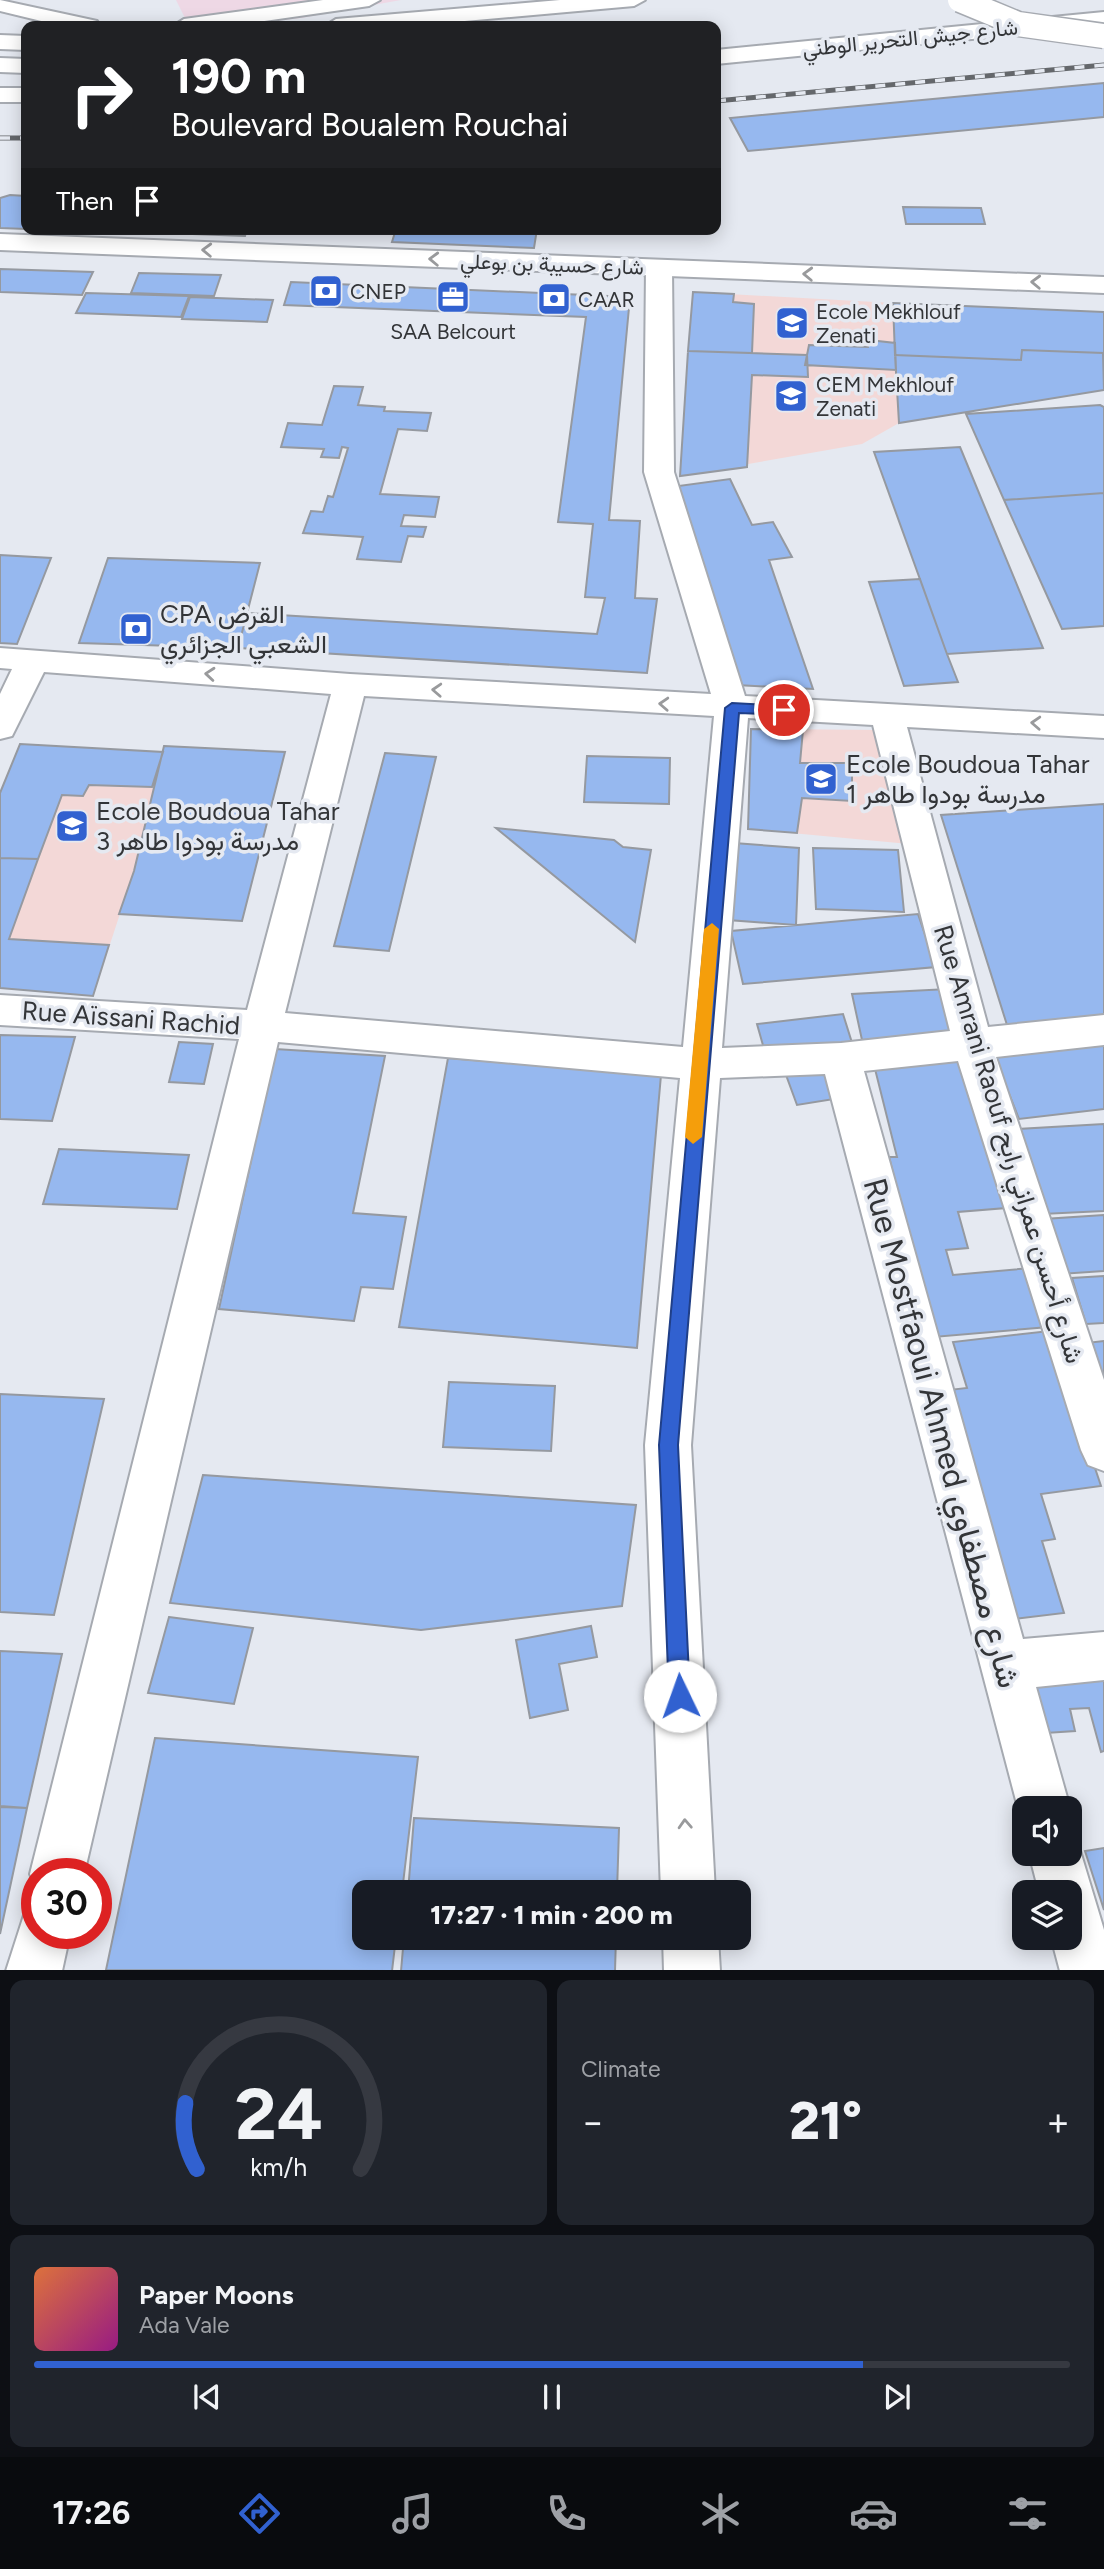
<!DOCTYPE html>
<meta charset="utf-8">
<style>
:root{--surface:#171b24;--page:#20242c;--text:#f1f3f6;--muted:#9ea1a6;--line:#363941;--accent:#3161d0}
body{margin:0;font-family:Figtree,Vazirmatn,sans-serif;background:var(--page);color:var(--text);height:100vh;display:flex;flex-direction:column;font-size:26px;white-space:nowrap}
*{box-sizing:border-box;margin:0}
p{font-size:23px;color:var(--muted)}
.icon{flex:none;width:38px;height:38px;fill:none;stroke:currentColor;stroke-width:2;stroke-linecap:round;stroke-linejoin:round}
.map{position:relative;height:1970px;overflow:hidden}
.details{display:flex;flex-direction:column;gap:10px;padding:10px;background:#0d0f14;flex:1}
.details>*{flex:none}
.hud{position:absolute;left:21px;top:21px;width:700px;height:214px;border-radius:14px;box-shadow:0 4px 18px #0003;background:#202124;color:#fff;overflow:hidden}
.tools{position:absolute;left:1012px;top:1796px;display:grid;gap:14px}
.tools a{display:grid;place-items:center;width:70px;height:70px;border-radius:14px;background:var(--surface);box-shadow:0 4px 18px #0003;font-size:35px}
.speed{position:absolute;left:21px;top:1858px;display:flex;gap:14px;font-size:35px;font-weight:700;text-align:center}
.speed>*{display:grid;place-content:center;width:91px;height:91px;border-radius:50%;background:var(--surface);box-shadow:0 4px 18px #0003;line-height:1}
.speed .limit{border:10px solid #d22;background:#fff;color:#111}
.pin{position:absolute;display:grid;place-items:center;width:60px;height:60px;color:#fff;margin:-30px;border:4px solid #fff;border-radius:50%;box-shadow:0 2px 7px #0007}
.me{position:absolute;width:77px;margin:-38px;rotate:357deg;stroke-linejoin:round;filter:drop-shadow(0 0 5px #0008)}
.turn{display:flex;align-items:center;gap:24px;height:147px;padding:0 35px;font-size:32px}
.turn .icon{width:91px;height:91px;stroke-width:2.5}
.turn b{display:block;font-size:49px;line-height:60px}
.then{display:flex;align-items:center;height:66px;padding:0 35px;background:#0003;gap:14px;font-size:26px}
.big{font-size:52px;font-weight:800;line-height:1.1}
.details .widget{flex:1;display:flex;flex-direction:column;justify-content:center;gap:10px;min-width:0;padding:0 24px;border-radius:14px;background:var(--page)}
.details .dial{align-items:center;gap:0}
.dial svg{height:182px;overflow:visible;fill:none;stroke:var(--line);stroke-width:7;stroke-linecap:round;text-anchor:middle}
.dial text{fill:var(--text);stroke:none}
.song{display:flex;align-items:center;gap:21px}
.cover{width:84px;height:84px;border-radius:10px;background:linear-gradient(135deg,hsl(20 70% 55%),hsl(310 70% 35%))}
.played{height:7px;border-radius:4px;background:linear-gradient(90deg,var(--accent) 80%,var(--line) 80%)}
.keys{display:flex;justify-content:space-around;direction:ltr}
.heat{display:flex;justify-content:space-between;align-items:center;font-size:38px;direction:ltr}
.details .tiles{flex:1;display:grid;gap:10px;grid-template-columns:1fr 1fr}
.widget:last-child{grid-column:span 2}
.trip{position:absolute;left:352px;top:1880px;width:399px;height:70px;border-radius:14px;background:var(--surface);box-shadow:0 4px 18px #0003;font-weight:800;line-height:70px;text-align:center}
.tab-bar{display:flex;height:112px;justify-content:space-around;align-items:center;background:#090b0e;color:var(--muted)}
.tab-bar .icon{width:49px;height:49px}
.tab-bar .on{color:var(--accent)}
.tab-bar b{font-size:32px;color:var(--text)}
.map>svg:first-child{display:block}
.industrial{fill:#eed8e5}
.education{fill:#f3d8d7}
.building{fill:#96b8ef;stroke:#9599a0;stroke-width:2}
.lines{fill:none;stroke-linecap:round;stroke-linejoin:round}
.street-casing{stroke:#a6aab1;stroke-width:4}
.primary-casing{stroke:#a6aab1;stroke-width:4}
.highway-casing{stroke:#a6aab1;stroke-width:4}
.street{fill:#fff;fill-rule:evenodd}
.primary{fill:#fff;fill-rule:evenodd}
.highway{fill:#fff;fill-rule:evenodd}
.rail-casing{stroke:#64676b;stroke-width:5}
.rail{stroke:#e5e9f1;stroke-width:3.5;stroke-dasharray:10;stroke-linecap:butt}
.highway-bridge-casing{stroke:#a6aab1;stroke-width:27;stroke-linecap:butt}
.highway-bridge{stroke:#fff;stroke-width:24}
.oneway{stroke:#999a9c}
.route{fill:#3161d0;stroke:#203f87;stroke-width:2}
.slow{fill:#f59e0b}
.labels{text-anchor:middle;dominant-baseline:central;stroke-width:7;stroke-linejoin:round;paint-order:stroke}
.far-street-label{font-size:21px;fill:#333538;stroke:#e5e9f1}
.far-poi-label{font-size:21px;fill:#333538;stroke:#e5e9f1;text-anchor:start}
.poi-label{font-size:26px;fill:#333538;stroke:#e5e9f1;text-anchor:start}
.street-label{font-size:26px;fill:#333538;stroke:#e5e9f1}
.near-street-label{font-size:32px;fill:#333538;stroke:#e5e9f1}
</style>
<div class="map">
<svg width="1104" height="1971" viewBox="0 0 1104 1971">
<rect width="100%" height="100%" fill="#e5e9f1"/>
<path class="industrial" d="M176,0H401L301,18L224,26H189Z"/>
<path class="education" d="M693,292L893,303L899,423L862,444L680,476Z
M751,729L881,730L909,844L748,829Z
M20,744L163,752L134,871L93,996L0,988V793Z"/>
<path class="building" d="M1104,83V117L748,151L730,118Z
M10,195L26,196V229L0,228V198Z
M903,207L981,208L985,224H906Z
M169,229H247L245,236L167,233Z
M260,229H349L348,234Z
M396,229H537L534,248L392,242Z
M0,269L93,272L82,295L0,292Z
M139,273L221,275L214,296L131,293Z
M291,282L630,297L609,520L640,521L635,598L657,599L647,673L238,648L247,613L597,634L605,598L585,597L593,524L558,522L586,317L284,305Z
M693,292L734,294L733,302L754,304L752,353L688,351Z
M86,293L189,296L181,317L76,313Z
M190,297L273,300L267,322L182,319Z
M893,303L1104,312V353L1022,350L1021,360L895,355Z
M869,340L895,343L896,370L805,365L809,345L868,347Z
M1022,350L1103,353L1104,390L899,423L895,355L1021,360Z
M688,351L807,355L808,377L752,375L747,467L680,476Z
M334,386L363,387L358,405L385,407L384,411L431,413L427,431L398,429L380,494L439,497L435,517L404,515L401,526L426,527L423,537L408,536L401,562L357,559L363,537L303,533L311,511L323,512L328,496L333,497L348,448L342,447L339,458L321,457L324,449L281,447L288,423L322,425Z
M1100,405L1104,407V493L1004,500L966,414Z
M960,447L1043,648L947,654L874,452Z
M730,479L752,525L773,522L792,557L769,560L813,689L736,685L723,624L671,487Z
M1104,493V626L1062,629L1004,500Z
M0,555L51,558L17,644L0,643Z
M108,558L260,563L238,648L79,643Z
M920,579L947,654L958,682L904,686L869,582Z
M751,729L803,730L800,763H852V801L802,798L797,833L748,829Z
M20,744L163,752L152,787L89,785L83,796L62,795L38,859L0,858V793Z
M164,746L285,752L242,921L119,914L134,871Z
M385,753L436,757L389,951L334,946Z
M587,756L670,758L669,804L584,802Z
M1104,804V1016L1007,1025L941,815Z
M496,828L614,840L623,847L651,850L635,942Z
M734,843L799,848L796,925L728,920Z
M813,848L898,850L904,912L816,909Z
M0,858L38,859L9,939L109,945L93,996L0,988Z
M918,914L936,967L743,984L731,931Z
M948,989L960,1035L862,1040L852,994Z
M843,1014L853,1046L766,1056L757,1024Z
M0,1035L75,1037L52,1121L0,1119Z
M1104,1040V1109L1019,1119L993,1053Z
M179,1042L213,1044L204,1084L169,1082Z
M275,1049L385,1056L353,1213L406,1217L393,1289L361,1287L354,1321L219,1309Z
M959,1054L1006,1208L958,1212L968,1248L946,1250L953,1275L1042,1267L1060,1326L922,1338L916,1265L889,1157H897L873,1061Z
M448,1058L661,1075L637,1348L399,1327Z
M819,1059L834,1099L797,1105L782,1064Z
M1104,1124V1211L1042,1214L1018,1129Z
M59,1149L189,1155L177,1209L43,1204Z
M1104,1215V1271L1060,1274L1044,1219Z
M1104,1276V1323L1086,1324L1072,1278Z
M1049,1331L1101,1486L1041,1494L1055,1539L1042,1541L1064,1613L1005,1620L940,1391L967,1388L953,1342Z
M1104,1341V1380H1097L1086,1343Z
M449,1382L555,1386L551,1451L443,1447Z
M0,1394L104,1399L54,1615L0,1612Z
M203,1475L636,1505L622,1606L421,1630L170,1603Z
M169,1617L253,1628L234,1704L148,1693Z
M591,1626L597,1657L559,1664L568,1710L530,1718L516,1640Z
M0,1651L62,1654L27,1808L0,1806Z
M1104,1665V1751L1101,1752L1089,1708L1070,1709L1075,1731L1046,1733L1030,1670Z
M155,1738L418,1757L402,1892H364V1937H396L392,1971L106,1970Z
M0,1807L27,1808L0,1934Z
M414,1818L619,1828L617,1892H408Z
M1104,1848V1910L1085,1851Z
M404,1937H616L615,1971H401Z"/>
<g class="lines">
<defs>
<path id="street" d="M560,0H645L634,6L408,26H325L336,19Z
M0,35L26,36V50L0,49Z
M659,260L668,262L672,268L674,472L745,696L1104,716V738L907,727L988,1027L1104,1015V1045L996,1057L1104,1380V1471L1088,1465L1081,1450L958,1061L864,1071L1023,1639L1104,1632V1680L1036,1687L1070,1808L1069,1811V1808H1024V1823L1018,1808L825,1074L720,1078L691,1445L715,1892H661L645,1445L680,1078L278,1042L84,1874H37V1890L30,1874L239,1039L0,1025V995L247,1010L331,694L44,672L12,736L0,739V694L12,669L0,668V648L350,674L711,694L644,472L646,268L650,262ZM364,696L714,716L683,1047L285,1013ZM748,718L873,725L950,1031L841,1043L722,1048Z
M1069,1832L1075,1834L1104,1930V1971H1060L1051,1937H1069V1892H1039L1029,1853H1069Z
M37,1909V1934H70L62,1971H6L24,1915Z
M663,1937H718L720,1971H664Z"/>
<path id="primary" d="M0,234L1104,277V293L0,250Z"/>
<path id="highway" d="M0,0L97,21L100,26H62L0,11Z
M323,0H380L369,6L229,26H173L184,19Z
M1104,12V26L716,64V50Z
M0,58L26,59V73L0,72Z
M0,88H26V102H0Z"/>
</defs>
<use href="#street" class="street-casing"/>
<use href="#primary" class="primary-casing"/>
<use href="#highway" class="highway-casing"/>
<use href="#street" class="street"/>
<use href="#primary" class="primary"/>
<use href="#highway" class="highway"/>
<defs>
<path id="rail" d="M716,101L1104,65
M0,138H26"/>
</defs>
<use href="#rail" class="rail-casing"/>
<use href="#rail" class="rail"/>
<defs>
<path id="highway-bridge" d="M960,0L1018,24L1104,36"/>
</defs>
<use href="#highway-bridge" class="highway-bridge-casing"/>
<use href="#highway-bridge" class="highway-bridge"/>
</g>
<defs><path id="oneway-chevron" d="M-2-3.5L2.5 0L-2 3.5" fill="none" stroke-width="1.6" stroke-linecap="round" stroke-linejoin="round" transform="scale(1.75)"/></defs>
<g class="oneway">
<use href="#oneway-chevron" transform="translate(207 250) rotate(-178)"/>
<use href="#oneway-chevron" transform="translate(434 259) rotate(-178)"/>
<use href="#oneway-chevron" transform="translate(808 274) rotate(-178)"/>
<use href="#oneway-chevron" transform="translate(1036 282) rotate(-178)"/>
<use href="#oneway-chevron" transform="translate(210 674) rotate(-175)"/>
<use href="#oneway-chevron" transform="translate(437 690) rotate(-177)"/>
<use href="#oneway-chevron" transform="translate(664 704) rotate(-177)"/>
<use href="#oneway-chevron" transform="translate(1036 723) rotate(-177)"/>
<use href="#oneway-chevron" transform="translate(685 1824) rotate(-93)"/>
</g>
<path class="route" d="M732,703L784,706L791,710L784,715L739,713L678,1445L690,1696L687,1704L680,1707L672,1704L669,1696L659,1445L725,708Z"/>
<path class="slow" d="M712,923L719,929L702,1137L693,1144L685,1137L704,929Z"/>
<defs>
<symbol id="bank-square" viewBox="-11 -11 22 22"><rect x="-9" y="-9" width="18" height="18" rx="4" fill="#3161d0" stroke="#e5e9f1"/><path d="M-6-4H6V4H-6ZM0-2.3a2.3 2.3 0 1 0 0 4.6a2.3 2.3 0 1 0 0-4.6Z" fill="#fff"/></symbol>
<symbol id="office-square" viewBox="-11 -11 22 22"><rect x="-9" y="-9" width="18" height="18" rx="4" fill="#3161d0" stroke="#e5e9f1"/><path d="M-6-3h4V-5.5h4V-3h4V5H-6ZM-1-4.5V-3h2v-1.5ZM-6 0V1H6V0Z" fill="#fff"/></symbol>
<symbol id="school-square" viewBox="-11 -11 22 22"><rect x="-9" y="-9" width="18" height="18" rx="4" fill="#3161d0" stroke="#e5e9f1"/><path d="M0-5L7-2L0 1L-7-2ZM-4 1L0 2.5L4 1V4Q0 6-4 4Z" fill="#fff"/></symbol>
</defs>
<g fill-rule="evenodd">
<use href="#bank-square" x="307" y="272" width="38" height="38"/>
<use href="#office-square" x="434" y="278" width="38" height="38"/>
<use href="#bank-square" x="535" y="280" width="38" height="38"/>
<use href="#school-square" x="773" y="304" width="38" height="38"/>
<use href="#school-square" x="772" y="377" width="38" height="38"/>
<use href="#bank-square" x="117" y="610" width="38" height="38"/>
<use href="#school-square" x="802" y="760" width="38" height="38"/>
<use href="#school-square" x="53" y="807" width="38" height="38"/>
</g>
<g class="labels">
<g class="far-street-label">
<text transform="translate(910 38) rotate(-6)">شارع جيش التحرير الوطني</text>
<text transform="translate(552 264) rotate(2)">شارع حسيبة بن بوعلي</text>
</g>
<g class="far-poi-label">
<text x="350" y="291">CNEP</text>
<text x="578" y="299">CAAR</text>
<text x="816" y="311">Ecole Mekhlouf<tspan x="816" dy="24">Zenati</tspan></text>
<text x="453" y="331" text-anchor="middle">SAA Belcourt</text>
<text x="816" y="384">CEM Mekhlouf<tspan x="816" dy="24">Zenati</tspan></text>
</g>
<g class="poi-label">
<text x="160" y="614">CPA القرض<tspan x="160" dy="30">الشعبي الجزائري</tspan></text>
<text x="846" y="764">Ecole Boudoua Tahar<tspan x="846" dy="30">1 مدرسة بودوا طاهر</tspan></text>
<text x="96" y="811">Ecole Boudoua Tahar<tspan x="96" dy="30">3 مدرسة بودوا طاهر</tspan></text>
</g>
<g class="street-label">
<text transform="translate(131 1018) rotate(4)">Rue Aïssani Rachid</text>
<text transform="translate(1009 1144) rotate(73)">Rue Amrani Raouf شارع أحسن عمراني رابح</text>
</g>
<g class="near-street-label">
<text transform="translate(942 1433) rotate(75)">Rue Mostfaoui Ahmed شارع مصطفاوي</text>
</g>
</g>
</svg>
<div class="tools">
<a><svg class="icon" aria-label="sound" viewBox="0 0 24 24"><path d="M4 9h4l5-4v14l-5-4H4zM17 9q2 3 0 6"/></svg></a>
<a><svg class="icon" aria-label="layers" viewBox="0 0 24 24"><path d="M12 4l9 5-9 5-9-5zM3 14l9 5 9-5"/></svg></a>
</div>
<div class="speed"><div class="limit">30</div></div>
<div class="pin" style="left:784px;top:710px;background:#d93025"><svg class="icon" aria-label="arrive" viewBox="0 0 24 24"><path d="M6 21V4h12l-3 4 3 4H6"/></svg></div>
<svg class="me" style="left:680px;top:1696px" viewBox="-20 -20 40 40"><circle r="19" fill="#fff"/><path d="M0-13L10 11 0 6-10 11z" fill="#3161d0"/></svg>
<div class="trip">17:27 · 1 min · 200 m</div>
<div class="hud">
<div class="turn"><svg class="icon" aria-label="right" viewBox="0 0 24 24"><path d="M7 20v-9h11M14 6l5 5-5 5"/></svg><div><b>190 m</b>Boulevard Boualem Rouchai</div></div>
<div class="then">Then<svg class="icon" aria-label="arrive" viewBox="0 0 24 24"><path d="M6 21V4h12l-3 4 3 4H6"/></svg></div>
</div>
</div>
<section class="details">
<div class="tiles">
<div class="widget dial"><svg viewBox="0 0 100 80">
<path d="M14 69A42 42 0 1 1 86 69"/>
<path d="M14 69A42 42 0 0 1 9 40" stroke="#3161d0"/>
<text x="50" y="56" font-size="32" font-weight="700">24</text>
<text x="50" y="72" font-size="11">km/h</text>
</svg></div>
<div class="widget"><p>Climate</p>
<div class="heat"><a>−</a><b class="big">21°</b><a>+</a></div>
</div>
<div class="widget">
<div class="song"><i class="cover"></i><div><b>Paper Moons</b><p>Ada Vale</p></div></div>
<div class="played"></div>
<div class="keys"><svg class="icon" aria-label="previous" viewBox="0 0 24 24"><path d="M18 5L8 12l10 7zM5 5v14"/></svg><svg class="icon" aria-label="pause" viewBox="0 0 24 24"><path d="M8 5v14M16 5v14"/></svg><svg class="icon" aria-label="next" viewBox="0 0 24 24"><path d="M6 5l10 7-10 7zM19 5v14"/></svg></div>
</div>
</div>
</section>
<nav class="tab-bar">
<b>17:26</b>
<svg class="icon on" aria-label="directions" viewBox="0 0 24 24"><path d="M12 3l9 9-9 9-9-9zM9 14v-3h6M13 9l2 2-2 2"/></svg>
<svg class="icon" aria-label="music" viewBox="0 0 24 24"><path d="M9 18V5l10-2v13"/><circle cx="6" cy="18" r="3"/><circle cx="16" cy="16" r="3"/></svg>
<svg class="icon" aria-label="phone" viewBox="0 0 24 24"><path d="M5 4h4l2 5-3 2q2 4 5 5l2-3 5 2v4C11 20 4 13 5 4z"/></svg>
<svg class="icon" aria-label="climate" viewBox="0 0 24 24"><path d="M12 3v18M4 7l16 10M4 17L20 7"/></svg>
<svg class="icon" aria-label="car" viewBox="0 0 24 24"><path d="M5 17H2v-5l4-1 3-4h7l3 4 3 1v5h-3M9 17h6M6 11h13"/><circle cx="7" cy="17" r="2"/><circle cx="17" cy="17" r="2"/></svg>
<svg class="icon" aria-label="filters" viewBox="0 0 24 24"><path d="M4 7h16M4 17h16"/><circle cx="9" cy="7" r="2"/><circle cx="15" cy="17" r="2"/></svg>
</nav>
